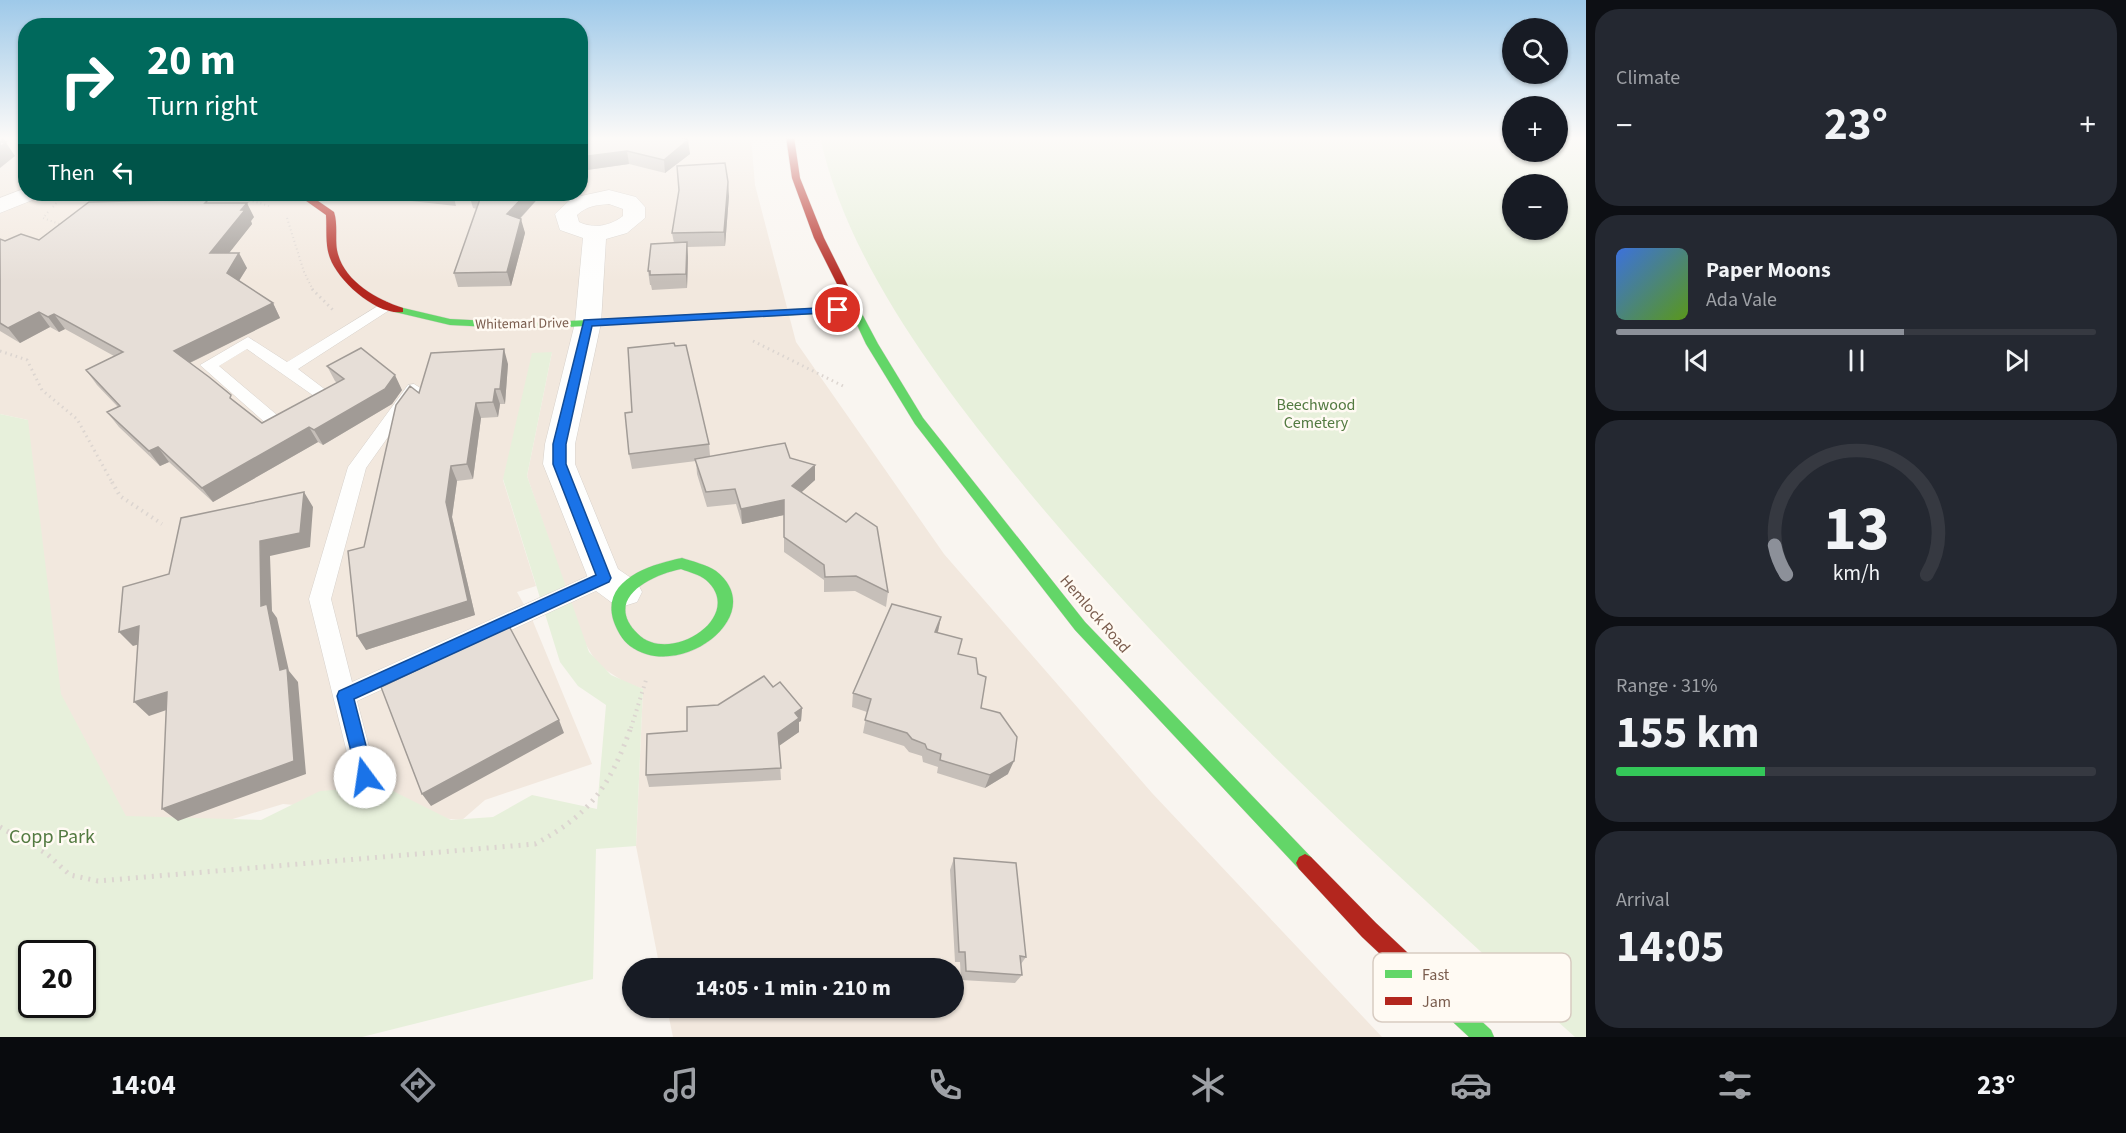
<!DOCTYPE html>
<meta charset="utf-8">
<style>
:root{--surface:#171b24;--page:#242831;--text:#f1f3f6;--muted:#9ea1a6;--line:#363941;--accent:#8c9099}
body{margin:0;font-family:"Source Sans 3",sans-serif;background:var(--page);color:var(--text);height:100vh;display:flex;flex-direction:column;font-size:22px;white-space:nowrap}
*{box-sizing:border-box;margin:0}
p{font-size:20px;color:var(--muted)}
.icon{flex:none;width:33px;height:33px;fill:none;stroke:currentColor;stroke-width:2;stroke-linecap:round;stroke-linejoin:round}
.map{position:relative;flex:1;overflow:hidden}
.drawer{display:flex;flex-direction:column;gap:9px;padding:9px;background:#0d0f14;width:540px}
.drawer>*{flex:none}
.hud{position:absolute;left:18px;top:18px;width:570px;height:183px;border-radius:24px;box-shadow:0 2px 4px #0004;background:#00695c;color:#fff;overflow:hidden}
.controls{position:absolute;left:1502px;top:18px;display:grid;gap:12px}
.controls a{display:grid;place-items:center;width:66px;height:66px;border-radius:50%;background:var(--surface);box-shadow:0 2px 4px #0004;font-size:30px}
.speed{position:absolute;left:18px;top:940px;display:flex;gap:12px;font-size:30px;font-weight:700;text-align:center}
.speed>*{display:grid;place-content:center;width:78px;height:78px;border-radius:50%;background:var(--surface);box-shadow:0 2px 4px #0004;line-height:1}
.speed .limit{border:3px solid #111;border-radius:9px;background:#fff;color:#111}
.pin{position:absolute;display:grid;place-items:center;width:51px;height:51px;color:#fff;margin:-26px;border:3px solid #fff;border-radius:50%;box-shadow:0 2px 6px #0007}
.me{position:absolute;width:66px;margin:-33px;rotate:346deg;stroke-linejoin:round;filter:drop-shadow(0 0 4px #0008)}
.turn{display:flex;align-items:center;gap:21px;height:126px;padding:0 30px;font-size:27px}
.turn .icon{width:78px;height:78px;stroke-width:2.5}
.turn b{display:block;font-size:42px;line-height:51px}
.then{display:flex;align-items:center;height:57px;padding:0 30px;background:#0003;gap:12px;font-size:22px}
.big{font-size:45px;font-weight:700;line-height:1.1}
.drawer .widget{flex:1;display:flex;flex-direction:column;justify-content:center;gap:9px;min-width:0;padding:0 21px;border-radius:24px;background:var(--page)}
.drawer .dial{align-items:center;gap:0}
.dial svg{height:156px;overflow:visible;fill:none;stroke:var(--line);stroke-width:7;stroke-linecap:round;text-anchor:middle}
.dial text{fill:var(--text);stroke:none}
.song{display:flex;align-items:center;gap:18px}
.cover{width:72px;height:72px;border-radius:9px;background:linear-gradient(135deg,hsl(220 70% 55%),hsl(90 70% 35%))}
.played{height:6px;border-radius:3px;background:linear-gradient(90deg,var(--accent) 60%,var(--line) 60%)}
.keys{display:flex;justify-content:space-around;direction:ltr}
.heat{display:flex;justify-content:space-between;align-items:center;font-size:33px;direction:ltr}
.charge{height:9px;border-radius:4px;background:linear-gradient(90deg,#34c759 31%,var(--line) 0)}
.trip{position:absolute;left:622px;top:958px;width:342px;height:60px;border-radius:30px;background:var(--surface);box-shadow:0 2px 4px #0004;font-weight:700;line-height:60px;text-align:center}
.menu{display:flex;height:96px;justify-content:space-around;align-items:center;background:#090b0e;color:var(--muted)}
.menu .icon{width:42px;height:42px}
.menu .current{color:var(--accent)}
.menu b{font-size:27px;color:var(--text)}
main{display:flex;flex:1;min-height:0}
.map>svg:first-child{display:block}
.residential{fill:#f2e8de}
.green{fill:#e7f0db;fill-rule:evenodd}
.lines{fill:none;stroke-linecap:round;stroke-linejoin:round}
.lane-casing{stroke:#d7d1cb;stroke-width:1}
.street-casing{stroke:#d7d1cb;stroke-width:1}
.fast-casing{stroke:#d9d2cb;stroke-width:1}
.jam-casing{stroke:#d9d2cb;stroke-width:1}
.path-far3{stroke:#dcd5d0;stroke-width:2;stroke-dasharray:1 3;stroke-linecap:butt}
.path-far2{stroke:#dcd5d0;stroke-width:3;stroke-dasharray:1.5 4;stroke-linecap:butt}
.path-far1{stroke:#dcd5d0;stroke-width:4;stroke-dasharray:1.5 4.5;stroke-linecap:butt}
.path{stroke:#dcd5d0;stroke-width:5;stroke-dasharray:2 6;stroke-linecap:butt}
.lane{fill:#fefefd;fill-rule:evenodd}
.street{fill:#fefefd;fill-rule:evenodd}
.fast{fill:#63d668;fill-rule:evenodd}
.jam{fill:#b3261e;fill-rule:evenodd}
.wall{fill:#c6bfb9}
.shaded-wall{fill:#a19b96}
.building{fill:#e6ded7;stroke:#a19b96;stroke-width:1.5}
.route{fill:#1a73e8;stroke:#114b97;stroke-width:1.5}
.labels{text-anchor:middle;dominant-baseline:central;stroke-width:5;stroke-linejoin:round;paint-order:stroke}
.far-street-label{font-size:14px;fill:#7a5c4d;stroke:#fffaf3}
.park-label{font-size:16px;fill:#537a41;stroke:#fffaf3}
.street-label{font-size:16px;fill:#7a5c4d;stroke:#fffaf3}
.near-park-label{font-size:20px;fill:#537a41;stroke:#fffaf3}
.key{fill:#fffaf3;stroke:#d7cbc1;stroke-width:1.5}
.key-label{font-size:16px;fill:#7a5c4d}
</style>
<main>
<div class="map">
<svg width="1586" height="1037" viewBox="0 0 1586 1037">
<rect width="100%" height="100%" fill="#f9f5f0"/>
<path class="residential" d="M0,137H25L26,194H580L581,137H751L755,185L796,342L944,554L1152,793L1382,1037H673L667,1008H954V969H660L636,846L643,689L626,683L598,665L582,638L527,476L552,352L503,480L536,586L517,592L532,619L592,764L485,800L462,820L283,804L186,833L100,820L27,633L28,420L0,414Z"/>
<path class="green" d="M820,137H1512V152H1557V137H1586V1037H1575L1556,1020C1363,845 1170,667 1006,464C931,371 846,256 820,137ZM1512,184H1557V230H1512Z
M552,352L527,476L589,652L611,675L643,689L636,846L596,849L593,979L362,1037H0V414L28,420L61,694L126,816L261,820L320,791L383,786L451,820L493,817L532,795L597,809L606,705L578,686L560,662L503,479L532,353ZM32,954H82V1005H32Z"/>
<g class="lines">
<defs>
<path id="lane" d="M386,301L394,306L391,309L298,369L335,397L332,401L282,427H270L200,365L248,337L287,362ZM247,349L314,396L277,415L219,366Z
M414,384L422,389L366,468L331,599L352,682L597,572L604,570L611,572L614,578L611,584L357,701L377,777L374,785L365,789L356,785L353,777L309,599L348,467L408,385Z"/>
<path id="street" d="M26,188V194H38L35,199L0,213V198Z
M609,190L636,197L645,207V218L627,233L606,239L601,323L575,444V464L618,569L637,582L642,592L637,602L624,606L611,602L592,588L543,464L545,444L575,323L583,238L560,230L555,214L572,198ZM609,204L623,209V216C610,226 594,229 579,222L577,215C587,206 596,205 609,204Z"/>
<path id="fast" d="M853,306L861,312L878,344L923,418L1085,622L1311,857L1314,863L1311,869L1305,872L1299,869L1075,630L915,424L866,344L851,312L530,329L450,325L395,312L394,310L399,307L450,319L530,323Z
M682,558C692,561 707,565 716,571C771,614 680,683 630,646C622,640 616,629 613,619C602,579 652,564 682,558ZM681,569C689,572 700,575 706,580C747,616 670,666 638,634C602,599 651,575 681,569Z
M1419,967L1426,970L1491,1030L1494,1037H1469L1412,984L1409,977L1412,970Z"/>
<path id="jam" d="M786,137H794L800,178L824,238L861,312L860,314H852L814,238L792,178Z
M292,194H308L334,212C338,224 335,238 337,250C343,281 376,299 403,308V312C377,316 338,281 330,258C325,245 327,229 326,215L302,198Z
M1305,854L1311,857L1376,923L1426,970L1429,977L1426,984L1419,987L1412,984L1362,937L1299,869L1296,863L1299,857Z"/>
</defs>
<use href="#lane" class="lane-casing"/>
<use href="#street" class="street-casing"/>
<use href="#fast" class="fast-casing"/>
<use href="#jam" class="jam-casing"/>
<path class="path-far3" d="M53,197C92,194 131,196 170,197C203,198 240,194 271,207
M53,207L64,194
M48,212L43,218L62,225
M287,218L304,272L313,290"/>
<path class="path-far2" d="M312,289L335,312
M753,341L843,386
M0,351L27,360L42,390L77,419L113,484"/>
<path class="path-far1" d="M112,482L120,496L162,524
M631,728L646,680"/>
<path class="path" d="M0,827L47,854L70,875L98,881L535,844C591,814 610,786 631,727"/>
<use href="#lane" class="lane"/>
<use href="#street" class="street"/>
<use href="#fast" class="fast"/>
<use href="#jam" class="jam"/>
</g>
<path class="wall" d="M580,137L686,139L690,154L665,173L629,164L580,171Z
M400,194H453L456,206L402,200Z
M469,194H542L520,219L525,233L511,286L458,287L454,273L477,209L473,208Z
M729,196L725,246L687,247L688,257L687,288L652,290L651,285H650L648,271L674,243L672,233Z
M211,203L254,217L251,221L252,224L229,253L247,268L239,281L273,303L280,318L190,363L236,402L262,423L337,383L335,381L327,366L402,390L392,404L323,445L318,442L213,502L169,462L160,466L119,427L107,412L118,407L97,385L86,370L114,356L65,329L59,332L50,327L20,343L0,331V239L5,241L39,240Z
M508,364L505,404H500L498,417L481,418L473,479L457,481L452,517L475,615L366,650L364,547L419,393Z
M709,444L710,456L790,458L815,480L801,492L888,592L886,607L855,591L824,592V580L784,552V515L742,524L736,504L707,507L697,474L696,461L632,469L629,454Z
M941,617L938,632L958,654L1008,774L985,788L937,773L938,767L923,762L922,756L909,752L904,746L863,733L867,712L852,707L853,693Z
M773,687L802,708L801,721L799,722V732L779,745L781,780L649,787L646,775L718,705Z
M954,858L1026,957L1021,964L1022,975L1015,983L961,980L960,962H955L950,870Z"/>
<path class="shaded-wall" d="M3,138L15,156L0,168V141Z
M688,140L690,154L665,173L664,160Z
M627,151L629,164L580,171V157Z
M728,182L729,196L725,246L724,232Z
M526,194H542L511,228L507,214Z
M247,203L254,217L251,221L252,224L218,267L210,253Z
M521,219L525,233L511,286L507,272Z
M687,242L688,257L687,288L686,274Z
M239,253L247,268L235,287L227,273Z
M273,303L280,318L183,366L174,351Z
M39,312L50,327L20,343L8,328Z
M54,314L65,329L59,332L48,317Z
M504,349L508,364L505,404L500,389Z
M395,375L402,390L392,404L323,445L314,430Z
M495,389L500,404L498,417L493,402Z
M476,403L481,418L473,479L467,464Z
M309,427L318,442L213,502L202,488Z
M158,447L169,462L160,466L149,451Z
M815,465V480L792,501V486Z
M451,466L457,481L452,517L475,615L366,650L357,636L446,502Z
M304,492L313,507L310,547L270,556L272,611L277,618L289,671L298,682L306,774L178,821L162,809L280,670L261,606L260,541Z
M784,500V515L742,524L741,509Z
M941,617L938,631L932,646L935,632Z
M139,626L153,640L133,646L119,632Z
M167,692L181,705L149,716L134,702Z
M802,708L801,721L799,722V732L779,746L778,733L795,713Z
M559,720L564,733L431,806L422,794Z
M1014,761L1008,774L985,788L990,775Z"/>
<path class="building" d="M580,137H681L688,140L664,160L627,151L580,157Z
M0,142H6L0,147Z
M725,163L728,182L724,232L672,233L679,190L677,166Z
M469,194H526L507,214L521,219L507,272L454,273L481,196Z
M209,199L205,203H247L241,210H245L210,253H239L227,273L273,303L174,351L209,377L231,395L230,398L262,423L344,379L327,366L361,348L395,375L385,389L314,430L309,427L202,488L158,447L149,451L107,412L120,406L86,370L123,352L54,314L48,317L39,312L8,328L0,323V239L5,241L21,234L39,240L89,202Z
M687,242L686,274L650,275V271H648L651,244Z
M674,343L675,346L686,345L709,444L629,454L625,413L632,412L628,348Z
M504,349L500,389H495L493,402L476,403L467,464L451,466L446,502L468,601L357,636L348,551L364,547L396,405L410,386L419,393L431,353Z
M785,443L790,458L815,465L792,486L846,522L856,513L877,527L888,592L856,576L825,577L824,565L784,537V500L741,509L735,489L706,492L695,459Z
M304,492L300,533L260,541L261,606L267,604L280,670L287,668L294,761L162,809L167,692L134,702L139,626L119,632L123,587L169,574L181,518Z
M892,604L941,617L935,632L962,639L958,654L976,658L978,674L986,677L981,708L1000,713L1017,737L1014,761L990,775L940,760L941,754L927,749L925,744L912,739L907,733L865,720L871,699L853,693Z
M509,626L559,720L422,794L381,687Z
M764,676L773,687L780,682L802,708L795,713L799,718L778,733L781,768L646,775L647,734L687,731V707L718,705Z
M954,858L1016,863L1026,957L1020,956L1022,975L966,971L965,952H959Z"/>
<linearGradient id="sky" x2="0" y2="1"><stop stop-color="#9ec9e9"/><stop offset="0.49" stop-color="#fcfaf8"/><stop offset="1" stop-color="#fcfaf8" stop-opacity="0"/></linearGradient>
<rect width="1586" height="282" fill="url(#sky)"/>
<path class="route" d="M838,307L841,308V312L592,326L566,444V464L611,578L609,582L354,699L374,777L371,783L365,785L359,783L337,696L339,691L596,575L553,464V444L584,320Z"/>
<g class="labels">
<g class="far-street-label">
<text transform="translate(522 324) rotate(-1)">Whitemarl Drive</text>
</g>
<g class="park-label">
<text x="1316" y="405">Beechwood<tspan x="1316" dy="18">Cemetery</tspan></text>
</g>
<g class="street-label">
<text transform="translate(1095 614) rotate(49)">Hemlock Road</text>
</g>
<g class="near-park-label">
<text x="52" y="837">Copp Park</text>
</g>
</g>
<rect x="1373" y="953" width="198" height="69" rx="9" class="key"/>
<rect x="1385" y="970" width="27" height="8" fill="#63d668"/>
<rect x="1385" y="997" width="27" height="8" fill="#b3261e"/>
<g class="key-label">
<text x="1422" y="980">Fast</text>
<text x="1422" y="1007">Jam</text>
</g>
</svg>
<div class="controls">
<a><svg class="icon" aria-label="search" viewBox="0 0 24 24"><circle cx="10" cy="10" r="6"/><path d="M15 15l6 6"/></svg></a>
<a>+</a>
<a>−</a>
</div>
<div class="speed"><div class="limit">20</div></div>
<div class="pin" style="left:838px;top:310px;background:#d93025"><svg class="icon" aria-label="arrive" viewBox="0 0 24 24"><path d="M6 21V4h12l-3 4 3 4H6"/></svg></div>
<svg class="me" style="left:365px;top:777px" viewBox="-20 -20 40 40"><circle r="19" fill="#fff"/><path d="M0-13L10 11 0 6-10 11z" fill="#1a73e8"/></svg>
<div class="trip">14:05 · 1 min · 210 m</div>
<div class="hud">
<div class="turn"><svg class="icon" aria-label="right" viewBox="0 0 24 24"><path d="M7 20v-9h11M14 6l5 5-5 5"/></svg><div><b>20 m</b>Turn right</div></div>
<div class="then">Then<svg class="icon" aria-label="left" viewBox="0 0 24 24"><path d="M17 20v-9H6M10 6l-5 5 5 5"/></svg></div>
</div>
</div>
<section class="drawer">
<div class="widget"><p>Climate</p>
<div class="heat"><a>−</a><b class="big">23°</b><a>+</a></div>
</div>
<div class="widget">
<div class="song"><i class="cover"></i><div><b>Paper Moons</b><p>Ada Vale</p></div></div>
<div class="played"></div>
<div class="keys"><svg class="icon" aria-label="previous" viewBox="0 0 24 24"><path d="M18 5L8 12l10 7zM5 5v14"/></svg><svg class="icon" aria-label="pause" viewBox="0 0 24 24"><path d="M8 5v14M16 5v14"/></svg><svg class="icon" aria-label="next" viewBox="0 0 24 24"><path d="M6 5l10 7-10 7zM19 5v14"/></svg></div>
</div>
<div class="widget dial"><svg viewBox="0 0 100 80">
<path d="M14 69A42 42 0 1 1 86 69"/>
<path d="M14 69A42 42 0 0 1 8 54" stroke="#8c9099"/>
<text x="50" y="56" font-size="32" font-weight="700">13</text>
<text x="50" y="72" font-size="11">km/h</text>
</svg></div>
<div class="widget"><p>Range · 31%</p><b class="big">155 km</b><div class="charge"></div></div>
<div class="widget"><p>Arrival</p><b class="big">14:05</b></div>
</section>
</main>
<nav class="menu">
<b>14:04</b>
<svg class="icon current" aria-label="directions" viewBox="0 0 24 24"><path d="M12 3l9 9-9 9-9-9zM9 14v-3h6M13 9l2 2-2 2"/></svg>
<svg class="icon" aria-label="music" viewBox="0 0 24 24"><path d="M9 18V5l10-2v13"/><circle cx="6" cy="18" r="3"/><circle cx="16" cy="16" r="3"/></svg>
<svg class="icon" aria-label="phone" viewBox="0 0 24 24"><path d="M5 4h4l2 5-3 2q2 4 5 5l2-3 5 2v4C11 20 4 13 5 4z"/></svg>
<svg class="icon" aria-label="climate" viewBox="0 0 24 24"><path d="M12 3v18M4 7l16 10M4 17L20 7"/></svg>
<svg class="icon" aria-label="car" viewBox="0 0 24 24"><path d="M5 17H2v-5l4-1 3-4h7l3 4 3 1v5h-3M9 17h6M6 11h13"/><circle cx="7" cy="17" r="2"/><circle cx="17" cy="17" r="2"/></svg>
<svg class="icon" aria-label="filters" viewBox="0 0 24 24"><path d="M4 7h16M4 17h16"/><circle cx="9" cy="7" r="2"/><circle cx="15" cy="17" r="2"/></svg>
<b>23°</b>
</nav>
